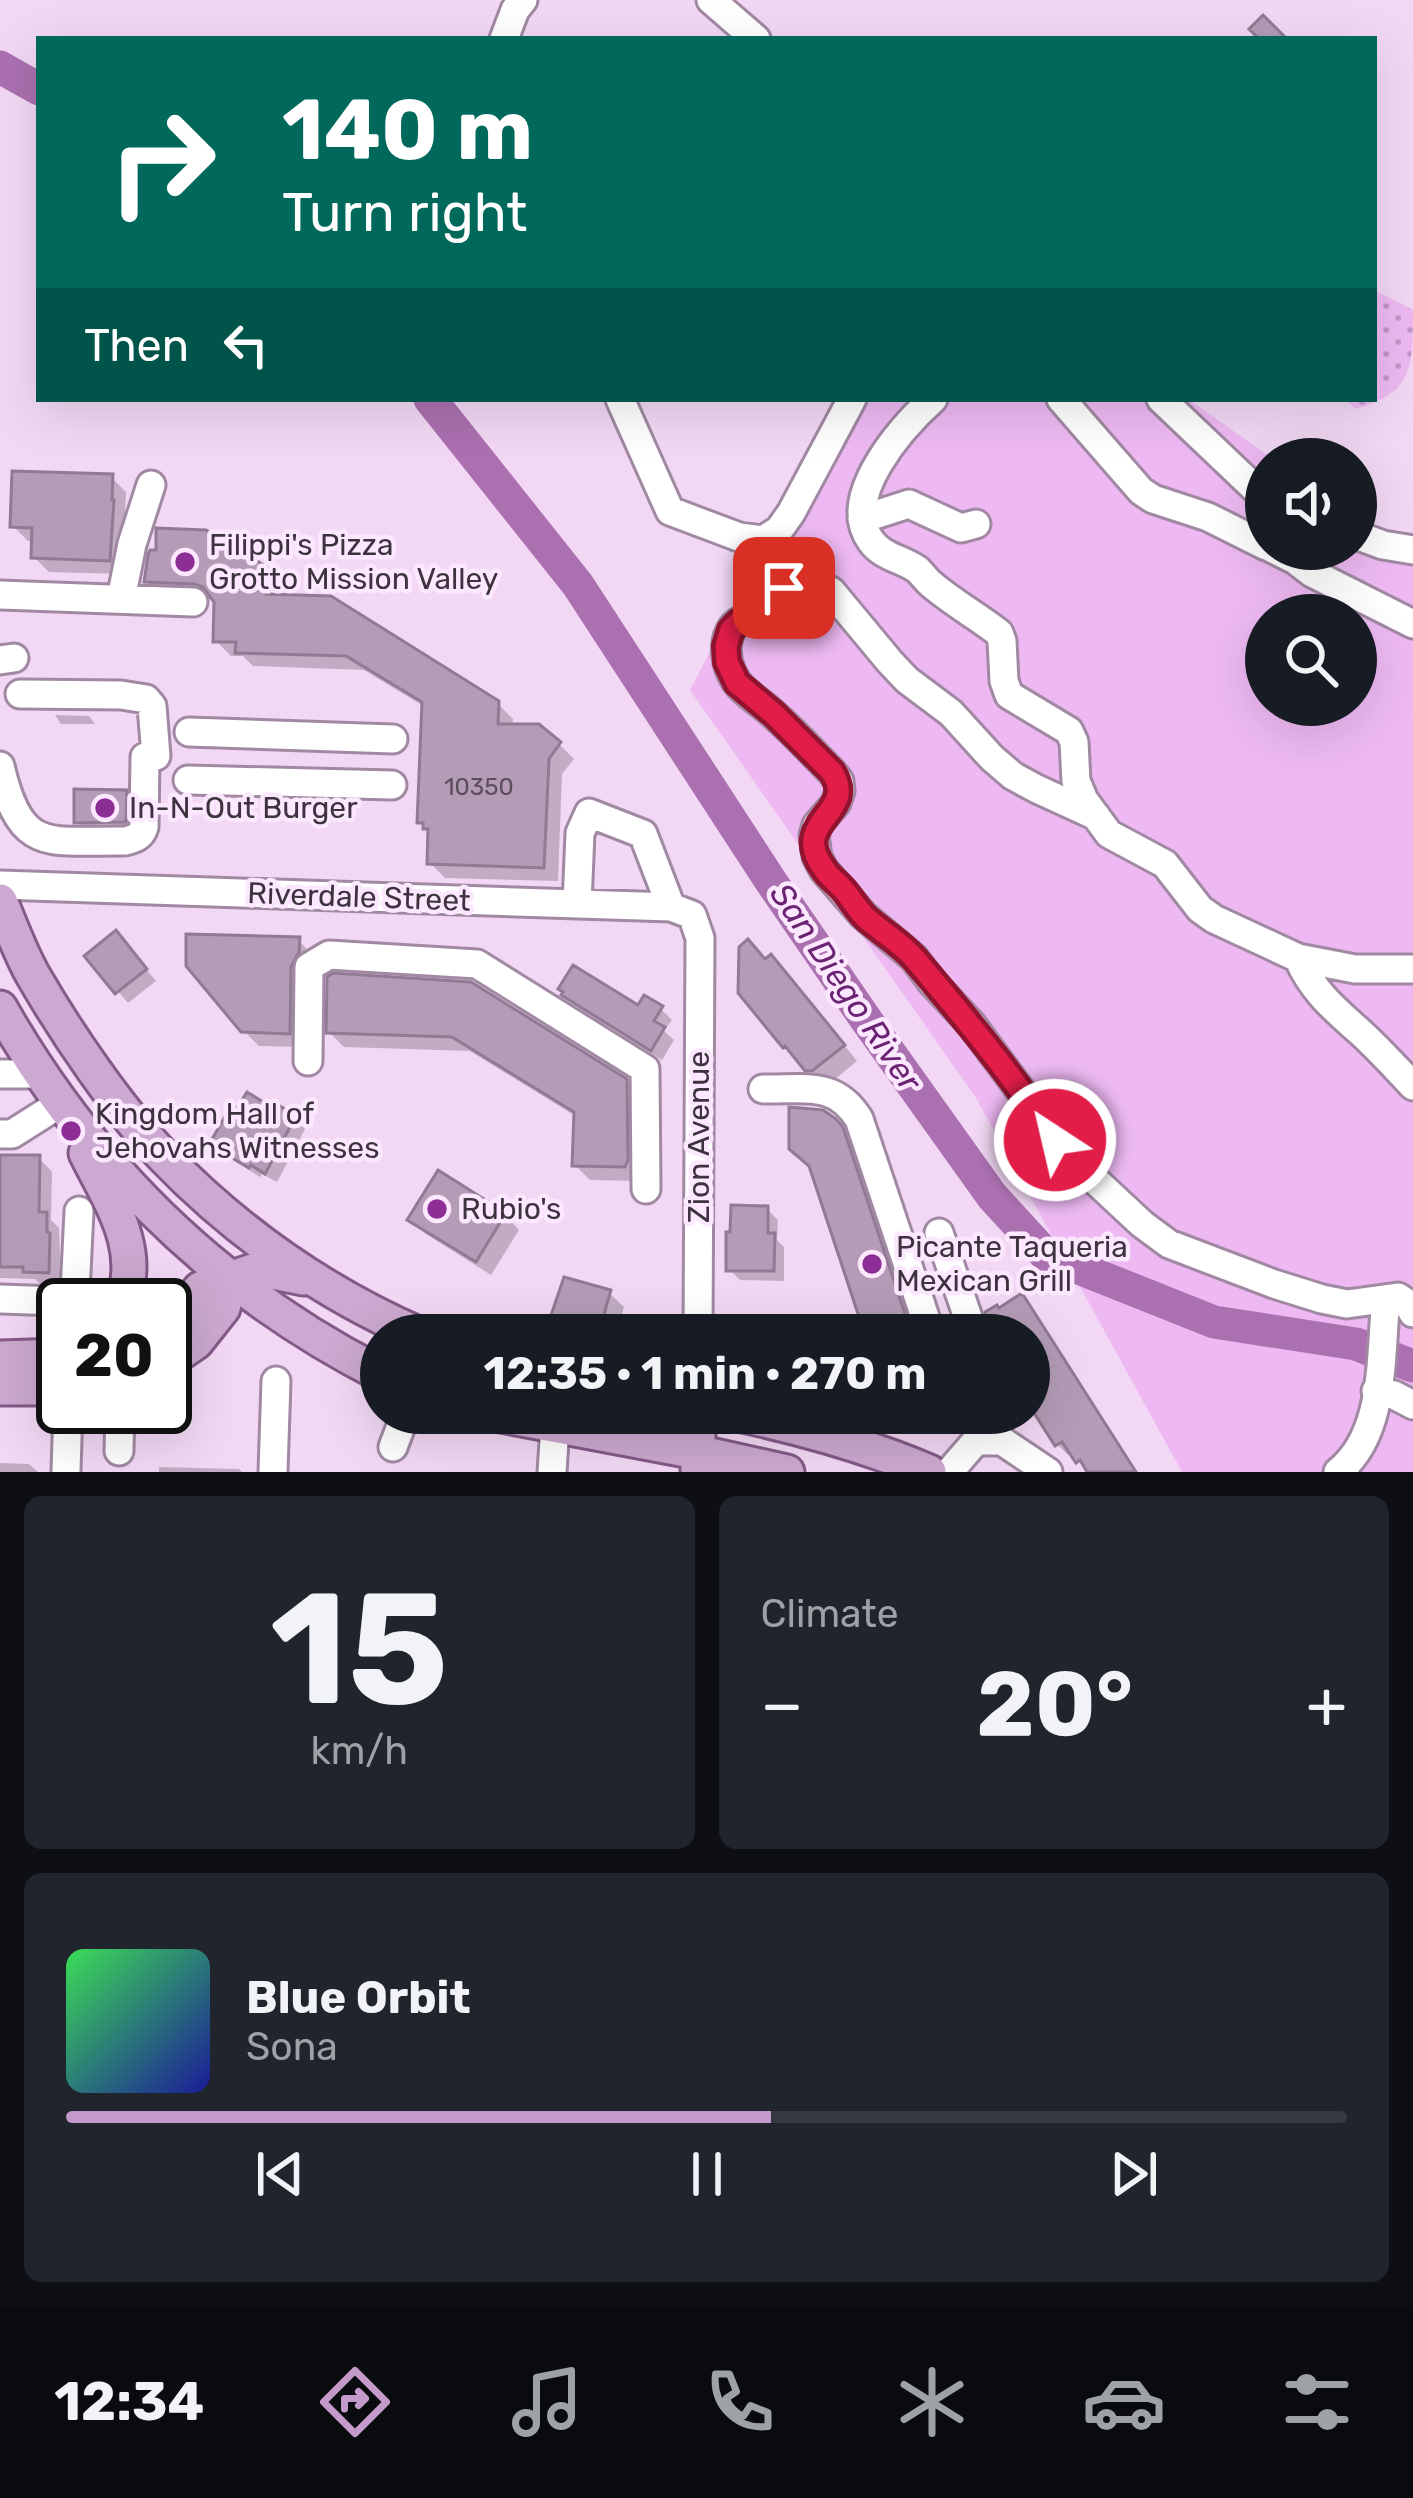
<!DOCTYPE html>
<meta charset="utf-8">
<style>
:root{--surface:#171b24;--page:#20242c;--text:#f1f3f6;--muted:#9ea1a6;--line:#363941;--accent:#c49acb}
body{margin:0;font-family:Rubik,sans-serif;background:var(--page);color:var(--text);height:100vh;display:flex;flex-direction:column;font-size:45px;white-space:nowrap}
*{box-sizing:border-box;margin:0}
p{font-size:39px;color:var(--muted)}
.icon{flex:none;width:66px;height:66px;fill:none;stroke:currentColor;stroke-width:2;stroke-linecap:round;stroke-linejoin:round}
.map{position:relative;height:1472px;overflow:hidden}
.panel{display:flex;flex-direction:column;gap:24px;padding:24px;background:#0d0f14;flex:1}
.panel>*{flex:none}
.top-card{position:absolute;left:36px;top:36px;width:1341px;height:366px;border-radius:0px;box-shadow:0 12px 48px #0002;background:#00695c;color:#fff;overflow:hidden}
.buttons{position:absolute;left:1245px;top:438px;display:grid;gap:24px}
.buttons a{display:grid;place-items:center;width:132px;height:132px;border-radius:50%;background:var(--surface);box-shadow:0 12px 48px #0002;font-size:60px}
.speed{position:absolute;left:36px;top:1278px;display:flex;gap:24px;font-size:60px;font-weight:700;text-align:center}
.speed>*{display:grid;place-content:center;width:156px;height:156px;border-radius:50%;background:var(--surface);box-shadow:0 12px 48px #0002;line-height:1}
.speed .limit{border:6px solid #111;border-radius:18px;background:#fff;color:#111}
.pin{position:absolute;display:grid;place-items:center;width:102px;height:102px;color:#fff;margin:-51px;border-radius:24px;box-shadow:0 6px 18px #0006}
.me{position:absolute;width:132px;margin:-66px;rotate:325deg;stroke-linejoin:round;filter:drop-shadow(0 0 9px #0008)}
.turn{display:flex;align-items:center;gap:42px;height:252px;padding:0 48px;font-size:54px}
.turn .icon{width:156px;height:156px;stroke-width:2.5}
.turn b{display:block;font-size:84px;line-height:102px}
.then{display:flex;align-items:center;height:114px;padding:0 48px;background:#0003;gap:24px;font-size:45px}
.big{font-size:90px;font-weight:700;line-height:1.1}
.panel .tile{flex:1;display:flex;flex-direction:column;justify-content:center;gap:18px;min-width:0;padding:0 42px;border-radius:18px;background:var(--page)}
.panel .dial{align-items:center;gap:0}
.dial b{font-size:156px;line-height:1}
.song{display:flex;align-items:center;gap:36px}
.cover{width:144px;height:144px;border-radius:18px;background:linear-gradient(135deg,hsl(130 70% 55%),hsl(240 70% 35%))}
.played{height:12px;border-radius:6px;background:linear-gradient(90deg,var(--accent) 55%,var(--line) 55%)}
.keys{display:flex;justify-content:space-around;direction:ltr}
.heat{display:flex;justify-content:space-between;align-items:center;font-size:66px;direction:ltr}
.panel .tiles{flex:1;display:grid;gap:24px;grid-template-columns:1fr 1fr}
.tile:last-child{grid-column:span 2}
.trip{position:absolute;left:360px;top:1314px;width:690px;height:120px;border-radius:60px;background:var(--surface);box-shadow:0 12px 48px #0002;font-weight:700;line-height:120px;text-align:center}
.tabs{display:flex;height:192px;justify-content:space-around;align-items:center;background:#090b0e;color:var(--muted)}
.tabs .icon{width:84px;height:84px}
.tabs .selected{color:var(--accent)}
.tabs b{font-size:54px;color:var(--text)}
.map>svg:first-child{display:block}
.grass{fill:#eeb9f3;fill-rule:evenodd}
.park{fill:url(#park-dots)}
.shadow{fill:#0003}
.lines{fill:none;stroke-linecap:round;stroke-linejoin:round}
.river{stroke:#ab70b0;stroke-width:33}
.building{fill:#b49cb6;stroke:#917a93;stroke-width:3}
.minor-casing{stroke:#a189a3;stroke-width:33}
.major-casing{stroke:#845a88;stroke-width:39}
.minor{stroke:#fff;stroke-width:27}
.major{stroke:#cca9d0;stroke-width:33}
.route-casing{stroke:#92132f;stroke-width:30}
.route{stroke:#e11d48;stroke-width:21}
.poi-dot{fill:#8d2e97;stroke:#fce8fe;stroke-width:4.5}
.labels{text-anchor:middle;dominant-baseline:central;stroke-width:9;stroke-linejoin:round;paint-order:stroke}
.number-label{font-size:24px;fill:#5b4d5c}
.poi-label{font-size:30px;fill:#3d333e;stroke:#fce8fe;text-anchor:start}
.street-label{font-size:30px;fill:#3d333e;stroke:#fce8fe}
.water-label{font-size:33px;font-style:italic;fill:#6b2473;stroke:#fce8fe}
</style>
<div class="map">
<svg width="1413" height="1472" viewBox="0 0 1413 1472">
<defs>
<pattern id="park-dots" width="8" height="8" patternUnits="userSpaceOnUse" patternTransform="scale(3)"><rect width="8" height="8" fill="#eeb9f3"/><path d="M2 2h.1M6 6h.1" fill="none" stroke="#c297c6" stroke-width="1.8" stroke-linecap="round"/></pattern>
</defs>
<rect width="100%" height="100%" fill="#f2d8f4"/>
<path class="grass" d="M841,399H1188L1273,459H1266V549H1356V517L1413,557V1472H1182L976,1098L690,690ZM1266,615H1356V705H1266Z"/>
<path class="park" d="M1374,290L1413,310C1413,369 1413,392 1356,409L1344,399H1374Z"/>
<path class="shadow" d="M1320,453L1343,454L1348,459H1316Z
M1356,469L1365,487L1356,503Z
M111,477L126,492L125,515L128,518L124,574L49,572L34,557V541H28L13,526Z
M265,570L281,585L280,597L497,703L513,719L512,727L559,744L574,759L562,774L558,881L445,878L430,863L431,833L420,822L425,707L364,670L253,666L243,656H231L216,641L218,600L162,596L148,581Z
M55,715L89,716L95,724H61Z
M125,793L136,804V832L88,833L77,822Z
M298,940L313,955L304,1047L259,1046L243,1030Z
M126,945L156,981L128,1003L88,956Z
M785,972L857,1061L828,1085L823,1084L785,1046L741,992Z
M330,979L625,1081L641,1097L640,1181L590,1180L575,1165L577,1117L470,1051L344,1047L329,1032Z
M565,995L639,1009H661L672,1020L664,1031L674,1040L662,1060L576,1006Z
M294,1118L305,1129L277,1182L262,1174L260,1177L236,1162L214,1140Z
M835,1121L857,1146L920,1335H868Z
M0,1158H39L52,1172L51,1220L59,1228L61,1284H40L35,1279L0,1278Z
M767,1209L778,1220L777,1240L784,1247V1281L740,1280L729,1269Z
M505,1215L519,1230L491,1275L426,1234L411,1219Z
M609,1293L624,1307L616,1335H559L550,1326Z
M1022,1297L1032,1308L1137,1472H1089L1072,1452L1068,1455L1057,1444L1029,1399V1335H994L999,1312Z
M0,1463L29,1464L38,1472H0Z
M159,1467L239,1469L242,1472H159Z"/>
<g class="lines">
<path class="river" d="M0,67L39,89
M430,399L578,585L770,880L867,1021L992,1196L1046,1255L1214,1322L1356,1344L1413,1366"/>
</g>
<path class="building" d="M1263,15L1287,39H1259L1249,29Z
M12,471L113,474L112,500H114L110,561L31,558L32,528L10,527Z
M156,528L206,530L267,567L266,594L331,596L499,701L498,724H539L561,742L549,759L544,868L427,864L428,829H423V823H417L422,702L346,656L235,653L236,642H213L214,602L203,587L194,584L144,582L148,555L150,550H156Z
M74,789L127,790L126,822L74,823Z
M116,930L147,969L115,994L84,956Z
M186,934L300,937L299,952L291,967L290,1034L241,1032L186,966Z
M748,939L765,959L771,954L845,1045L812,1071H805L785,1046L783,1048L738,993L739,947Z
M573,965L638,1005L644,995L663,1006L654,1021L665,1027L651,1051L561,995L563,992L558,989Z
M333,973L471,982L627,1079L628,1160L625,1167L572,1166L574,1112L452,1037L326,1033L327,977Z
M247,1092L268,1105L272,1101L296,1116L265,1174L251,1165L249,1168L222,1152L224,1149L211,1141L228,1111L233,1114Z
M789,1107L823,1110L836,1119L843,1127L912,1335H865L809,1166L789,1149Z
M0,1155H40L39,1212H47V1232L50,1233L49,1273L23,1272V1267H0Z
M438,1170L506,1213L476,1262L407,1220Z
M731,1205L768,1206V1233H775L774,1271H726V1232H730Z
M564,1277L611,1290L598,1335H575L547,1327Z
M1022,1293L1136,1472H1087L1080,1460L1076,1463L1062,1442L1055,1446L1029,1405V1335H992L985,1312L997,1305L999,1308Z"/>
<g class="lines">
<defs>
<path id="minor" d="M711,0L756,39
M504,39L515,10L523,0
M620,399L670,511L739,537L763,540L779,530L791,513L852,399
M933,399C902,427 839,497 871,541C882,557 903,559 918,570C921,573 928,582 931,584C952,602 977,616 999,633L1002,641L1004,681L1009,695L1069,731L1074,742L1076,781L1084,800L1109,834L1165,864L1200,909L1214,919L1298,958L1355,969H1413
M1061,399L1141,491L1153,499L1208,517L1266,546
M1161,399L1266,499
M862,519L909,504L961,528L976,524
M1356,535L1383,545L1413,550
M1273,549L1295,560L1312,573L1413,624
M0,595L193,602
M121,599L132,544L151,485
M0,660L14,658
M20,694L121,695L146,699L152,706L156,756
M189,732L393,739
M0,766C21,855 47,840 125,841C134,839 141,837 144,827L145,757
M188,780L392,785
M1096,816L1037,789L1013,776L992,758L951,713L907,680L890,662L831,591C801,581 786,584 764,607C755,617 741,617 733,627C722,642 726,666 736,681C744,693 760,702 771,712C793,731 812,752 832,772L839,781L840,791L836,803L817,825L814,835L817,857L824,870L863,915L914,958L931,981L972,1025L1069,1156L1142,1224L1169,1244L1274,1284L1322,1299L1347,1304L1398,1297L1407,1303L1413,1313
M0,885L671,907L692,915L700,938L698,1335
M577,904L580,833L589,813L643,834L671,907
M1298,958C1312,990 1333,1008 1359,1031C1378,1048 1395,1067 1413,1086
M308,1061L309,967L329,955L477,964L645,1069L646,1189
M0,1074H41
M763,1089C804,1090 835,1080 859,1119L931,1335
M0,1134H12L61,1103
M939,1233L974,1335
M0,1299L57,1301L65,1300L75,1293L79,1211
M1376,1391L1394,1395L1413,1405
M393,1447L406,1413
M119,1451L120,1407
M66,1472L68,1407
M273,1472L276,1381
M552,1472L555,1426
M949,1472L976,1441H1002L1048,1472
M1338,1472C1386,1434 1380,1355 1386,1299"/>
<path id="major" d="M0,901C11,926 20,953 34,977C67,1034 118,1109 164,1157C236,1232 325,1294 420,1335
M0,1008C91,1168 216,1290 381,1374
M86,1153C110,1202 145,1250 121,1305
M165,1327L175,1320L200,1289L259,1269L303,1278
M0,1358L63,1356
M165,1363L196,1342L223,1308L230,1278
M0,1388H63
M490,1413L697,1452L787,1472
M733,1413C800,1427 866,1445 929,1472
M698,1470V1413"/>
</defs>
<use href="#minor" class="minor-casing"/>
<use href="#major" class="major-casing"/>
<use href="#minor" class="minor"/>
<use href="#major" class="major"/>
</g>
<g class="lines">
<defs>
<path id="route" d="M784,588L758,615L739,622L731,630L726,646L727,662L737,683L774,714L832,772C859,814 788,820 824,869C829,877 837,882 843,889C851,898 857,909 866,918C882,932 901,943 915,959C964,1017 1013,1076 1055,1140"/>
</defs>
<use href="#route" class="route-casing"/>
<use href="#route" class="route"/>
</g>
<g class="poi-dot">
<circle cx="185" cy="562" r="12"/>
<circle cx="105" cy="808" r="12"/>
<circle cx="71" cy="1131" r="12"/>
<circle cx="437" cy="1209" r="12"/>
<circle cx="872" cy="1264" r="12"/>
</g>
<g class="labels">
<g class="number-label">
<text x="479" y="787">10350</text>
</g>
<g class="poi-label">
<text x="209" y="545">Filippi's Pizza<tspan x="209" dy="34">Grotto Mission Valley</tspan></text>
<text x="129" y="808">In-N-Out Burger</text>
<text x="95" y="1114">Kingdom Hall of<tspan x="95" dy="34">Jehovahs Witnesses</tspan></text>
<text x="461" y="1209">Rubio's</text>
<text x="896" y="1247">Picante Taqueria<tspan x="896" dy="34">Mexican Grill</tspan></text>
</g>
<g class="street-label">
<text transform="translate(359 897) rotate(2)">Riverdale Street</text>
<text transform="translate(699 1137) rotate(-90)">Zion Avenue</text>
</g>
<g class="water-label">
<text transform="translate(846 987) rotate(56)">San Diego River</text>
</g>
</g>
</svg>
<div class="buttons">
<a><svg class="icon" aria-label="sound" viewBox="0 0 24 24"><path d="M4 9h4l5-4v14l-5-4H4zM17 9q2 3 0 6"/></svg></a>
<a><svg class="icon" aria-label="search" viewBox="0 0 24 24"><circle cx="10" cy="10" r="6"/><path d="M15 15l6 6"/></svg></a>
</div>
<div class="speed"><div class="limit">20</div></div>
<div class="pin" style="left:784px;top:588px;background:#d93025"><svg class="icon" aria-label="arrive" viewBox="0 0 24 24"><path d="M6 21V4h12l-3 4 3 4H6"/></svg></div>
<svg class="me" style="left:1055px;top:1140px" viewBox="-20 -20 40 40"><circle r="17" fill="#e11d48" stroke="#fff" stroke-width="3"/><path d="M0-11L8 9 0 5-8 9z" fill="#fff"/></svg>
<div class="trip">12:35 · 1 min · 270 m</div>
<div class="top-card">
<div class="turn"><svg class="icon" aria-label="right" viewBox="0 0 24 24"><path d="M7 20v-9h11M14 6l5 5-5 5"/></svg><div><b>140 m</b>Turn right</div></div>
<div class="then">Then<svg class="icon" aria-label="left" viewBox="0 0 24 24"><path d="M17 20v-9H6M10 6l-5 5 5 5"/></svg></div>
</div>
</div>
<section class="panel">
<div class="tiles">
<div class="tile dial"><b>15</b><p>km/h</p></div>
<div class="tile"><p>Climate</p>
<div class="heat"><a>−</a><b class="big">20°</b><a>+</a></div>
</div>
<div class="tile">
<div class="song"><i class="cover"></i><div><b>Blue Orbit</b><p>Sona</p></div></div>
<div class="played"></div>
<div class="keys"><svg class="icon" aria-label="previous" viewBox="0 0 24 24"><path d="M18 5L8 12l10 7zM5 5v14"/></svg><svg class="icon" aria-label="pause" viewBox="0 0 24 24"><path d="M8 5v14M16 5v14"/></svg><svg class="icon" aria-label="next" viewBox="0 0 24 24"><path d="M6 5l10 7-10 7zM19 5v14"/></svg></div>
</div>
</div>
</section>
<nav class="tabs">
<b>12:34</b>
<svg class="icon selected" aria-label="directions" viewBox="0 0 24 24"><path d="M12 3l9 9-9 9-9-9zM9 14v-3h6M13 9l2 2-2 2"/></svg>
<svg class="icon" aria-label="music" viewBox="0 0 24 24"><path d="M9 18V5l10-2v13"/><circle cx="6" cy="18" r="3"/><circle cx="16" cy="16" r="3"/></svg>
<svg class="icon" aria-label="phone" viewBox="0 0 24 24"><path d="M5 4h4l2 5-3 2q2 4 5 5l2-3 5 2v4C11 20 4 13 5 4z"/></svg>
<svg class="icon" aria-label="climate" viewBox="0 0 24 24"><path d="M12 3v18M4 7l16 10M4 17L20 7"/></svg>
<svg class="icon" aria-label="car" viewBox="0 0 24 24"><path d="M5 17H2v-5l4-1 3-4h7l3 4 3 1v5h-3M9 17h6M6 11h13"/><circle cx="7" cy="17" r="2"/><circle cx="17" cy="17" r="2"/></svg>
<svg class="icon" aria-label="filters" viewBox="0 0 24 24"><path d="M4 7h16M4 17h16"/><circle cx="9" cy="7" r="2"/><circle cx="15" cy="17" r="2"/></svg>
</nav>
